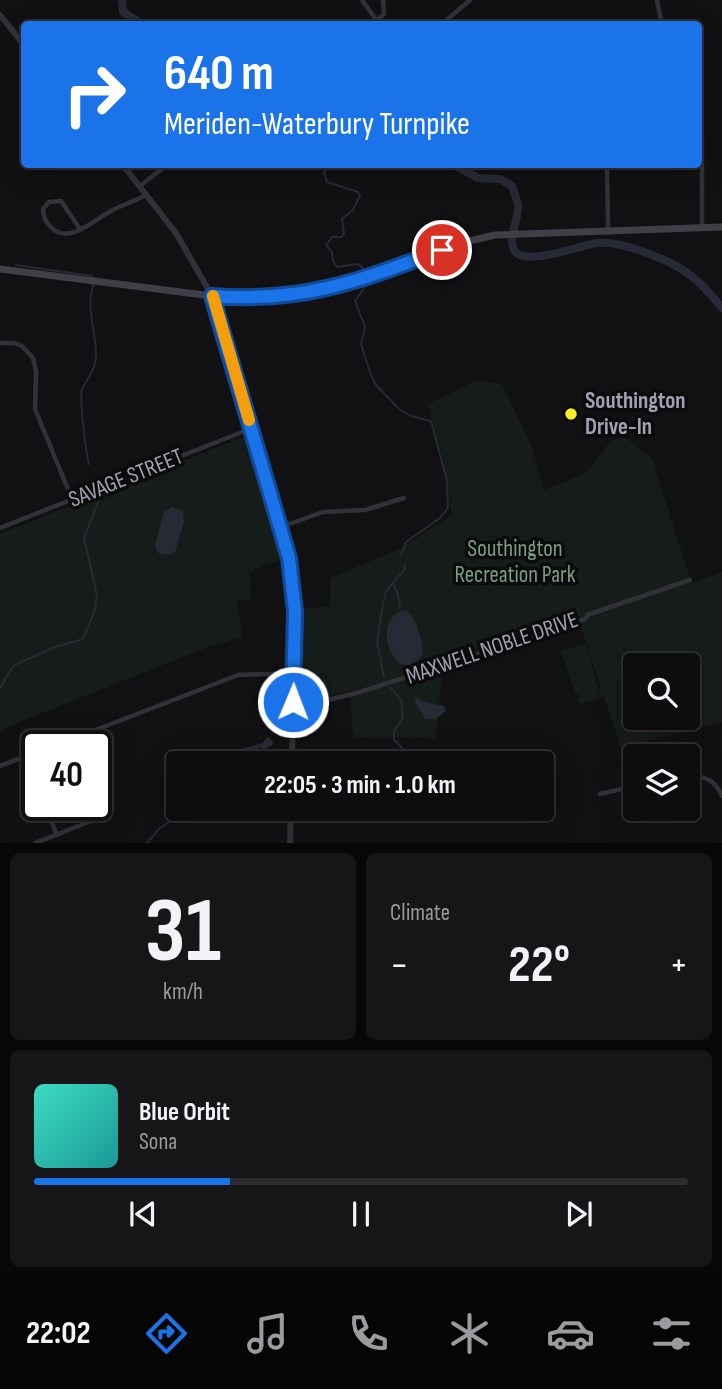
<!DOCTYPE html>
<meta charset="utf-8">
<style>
:root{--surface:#0d0c0e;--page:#161517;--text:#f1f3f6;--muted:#9a9b9e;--line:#2d2c2e;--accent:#1a73e8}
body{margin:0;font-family:"Sofia Sans Condensed",sans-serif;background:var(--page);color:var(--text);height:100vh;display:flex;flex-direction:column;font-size:26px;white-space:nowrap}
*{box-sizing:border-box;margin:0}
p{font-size:23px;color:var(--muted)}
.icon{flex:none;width:38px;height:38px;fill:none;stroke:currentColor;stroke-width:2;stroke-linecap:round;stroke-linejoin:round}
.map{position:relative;height:843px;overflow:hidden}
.side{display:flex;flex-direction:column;gap:10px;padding:10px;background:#070708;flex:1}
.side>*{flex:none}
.banner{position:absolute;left:21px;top:21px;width:681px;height:147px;border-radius:7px;box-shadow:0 7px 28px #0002,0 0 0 2px var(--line);background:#1a73e8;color:#fff;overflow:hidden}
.buttons{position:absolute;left:623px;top:653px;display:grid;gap:14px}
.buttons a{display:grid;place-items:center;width:77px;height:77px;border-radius:7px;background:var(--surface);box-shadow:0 7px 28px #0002,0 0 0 2px var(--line);font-size:35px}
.speed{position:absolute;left:21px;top:730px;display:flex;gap:14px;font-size:35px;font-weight:700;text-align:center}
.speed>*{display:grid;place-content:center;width:91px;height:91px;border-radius:50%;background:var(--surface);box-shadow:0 7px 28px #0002,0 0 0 2px var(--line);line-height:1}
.speed .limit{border:4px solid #111;border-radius:10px;background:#fff;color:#111}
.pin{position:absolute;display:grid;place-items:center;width:60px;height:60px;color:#fff;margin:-30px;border:4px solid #fff;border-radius:50%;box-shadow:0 2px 7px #0007}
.me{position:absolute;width:77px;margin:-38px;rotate:1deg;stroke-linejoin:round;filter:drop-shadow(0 0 5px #0008)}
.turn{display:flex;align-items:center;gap:24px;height:147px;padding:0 28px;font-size:32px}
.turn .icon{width:91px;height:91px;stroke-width:2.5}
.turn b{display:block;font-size:49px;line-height:60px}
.big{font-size:52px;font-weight:700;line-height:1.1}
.side .tile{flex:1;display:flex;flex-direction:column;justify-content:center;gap:10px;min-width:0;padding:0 24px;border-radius:10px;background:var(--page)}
.side .dial{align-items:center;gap:0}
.dial b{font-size:91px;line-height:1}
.song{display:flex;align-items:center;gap:21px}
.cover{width:84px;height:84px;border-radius:10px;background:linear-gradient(135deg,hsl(170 70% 55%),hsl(180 70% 35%))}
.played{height:7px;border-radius:4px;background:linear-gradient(90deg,var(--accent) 30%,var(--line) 30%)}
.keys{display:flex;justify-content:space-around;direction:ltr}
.heat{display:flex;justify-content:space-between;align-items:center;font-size:38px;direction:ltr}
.side .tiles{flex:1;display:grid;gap:10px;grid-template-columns:1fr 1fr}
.tile:last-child{grid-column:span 2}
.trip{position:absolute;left:166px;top:751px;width:388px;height:70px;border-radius:7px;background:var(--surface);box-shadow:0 7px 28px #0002,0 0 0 2px var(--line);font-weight:700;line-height:70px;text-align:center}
.menu{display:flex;height:112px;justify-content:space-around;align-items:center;background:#050506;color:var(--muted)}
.menu .icon{width:49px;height:49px}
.menu .selected{color:var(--accent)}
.menu b{font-size:32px;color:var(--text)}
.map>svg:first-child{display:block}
.green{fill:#161c19;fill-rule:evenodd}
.water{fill:#272a35}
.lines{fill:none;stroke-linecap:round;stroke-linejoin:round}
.stream{stroke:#272a35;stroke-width:2}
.river{stroke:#272a35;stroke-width:8}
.minor{stroke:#323137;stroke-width:4.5}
.tertiary{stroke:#323137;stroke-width:6}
.secondary{stroke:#403f47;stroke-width:7}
.route-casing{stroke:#114b97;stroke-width:18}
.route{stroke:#1a73e8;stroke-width:12}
.slow{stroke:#f59e0b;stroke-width:12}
.poi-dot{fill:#f4ef26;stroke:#0c0b0c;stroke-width:2.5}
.labels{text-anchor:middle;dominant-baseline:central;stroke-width:7;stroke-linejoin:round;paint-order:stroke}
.poi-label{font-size:23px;font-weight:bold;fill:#a1a1b3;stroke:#0c0b0c;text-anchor:start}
.street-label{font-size:23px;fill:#a1a1b3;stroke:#0c0b0c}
.park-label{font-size:23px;fill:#779e86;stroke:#0c0b0c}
</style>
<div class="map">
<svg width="722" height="843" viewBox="0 0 722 843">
<rect width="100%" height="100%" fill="#111012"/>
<path class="green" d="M477,380L502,384L532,447L544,490C582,476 587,476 610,441L625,437L654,460V466L692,583L722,572V722L621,748L604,697L579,704L578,699L580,694L576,695L561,651L586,644L598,689L602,691L580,624L443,667L436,738L353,737L350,691L298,702L300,609L330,606V578L399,549L452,515L442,458L428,404ZM635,665H688V718H635Z
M245,436L248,437L283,559L263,565L250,573L251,599L237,601L242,637L208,647L0,730V534Z"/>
<path class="water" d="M172,507L183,510L184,522L175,552L169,555L158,553L155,546L164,512Z
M406,610C418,620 421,638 423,653C397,695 366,616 406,610Z
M416,697L422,701L444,706L446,711L436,719H425L415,702Z
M267,737L272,740L273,744L264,750L259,747V758L248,763H207L234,751L263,743Z"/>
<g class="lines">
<path class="stream" d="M332,164L324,172L327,182L358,192L360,196L352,211L342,219L344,234L341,237H332L326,245L332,252L333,261L337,267L358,264L363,268L365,275
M16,265L92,276
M366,281V285L355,301L365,327L361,344L370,373L376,385L399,409L411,416L431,421L447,481L448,508L440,518L406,542L401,555
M89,464C86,454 79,397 82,389C87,379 97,367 96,355C96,332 86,308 93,285
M393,583L398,595L400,608
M384,677L377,642L383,604L386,591L404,570L405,565
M390,687L401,700L403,718L394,731V740L407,753L418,755L419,763
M0,688L9,672L15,665L52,648L83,639L95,610L97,596L84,538L101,494
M147,843L159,829L190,808"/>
<path class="river" d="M122,0L123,12L142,24
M452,164L478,178L500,179L512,186C514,193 518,201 518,207C518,221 508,237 514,250C523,268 581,245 597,243C619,240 664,258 683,270C699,280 711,294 722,308"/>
<path class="minor" d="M362,0L379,24
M657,0L662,24
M376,21L384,14L383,0
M442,24L470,0
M698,114L702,134V227
M607,164L608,229
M140,186L168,164
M80,229L61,201L49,202L43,209C43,216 46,223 52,228C69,245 95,219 111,211C122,205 135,201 146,195
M0,343H14L22,346L33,358L36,371L35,409L72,499
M281,527L323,512L365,510L404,498
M0,528L252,428
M293,708L357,693L585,619L587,615L690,580
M54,746L238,675L293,673
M26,756L37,783
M0,766L37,752
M688,774C704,777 715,779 722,796
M600,794L635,786
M45,805L57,835
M35,843L94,820C127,798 102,760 91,731"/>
<path class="tertiary" d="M0,15L24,45
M122,164L176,233L212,296L284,537L293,583L294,612L292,763
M290,843L291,808"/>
<path class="secondary" d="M0,269L212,296L256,297L301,293L344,285L456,244L495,235L722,227"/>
</g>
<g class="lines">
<defs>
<path id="route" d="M293,702L295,612L289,558L212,296C303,303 359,281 442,250"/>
</defs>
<use href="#route" class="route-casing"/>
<use href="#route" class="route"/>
<path class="slow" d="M213,296L249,420"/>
</g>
<circle class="poi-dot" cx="571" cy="414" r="7"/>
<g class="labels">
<g class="poi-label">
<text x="585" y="401">Southington<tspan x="585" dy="26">Drive-In</tspan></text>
</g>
<g class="street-label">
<text transform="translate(126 478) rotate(-22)">SAVAGE STREET</text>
<text transform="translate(492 648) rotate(-19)">MAXWELL NOBLE DRIVE</text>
</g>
<g class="park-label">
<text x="515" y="549">Southington<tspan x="515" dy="26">Recreation Park</tspan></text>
</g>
</g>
</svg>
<div class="buttons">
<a><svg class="icon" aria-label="search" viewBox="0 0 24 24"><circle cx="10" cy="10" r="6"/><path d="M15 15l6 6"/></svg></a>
<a><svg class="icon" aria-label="layers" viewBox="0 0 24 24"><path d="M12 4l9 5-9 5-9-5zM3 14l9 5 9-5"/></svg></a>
</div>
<div class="speed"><div class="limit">40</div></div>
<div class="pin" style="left:442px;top:250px;background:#d93025"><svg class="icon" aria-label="arrive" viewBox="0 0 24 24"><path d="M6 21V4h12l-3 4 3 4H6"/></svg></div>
<svg class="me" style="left:293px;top:702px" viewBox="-20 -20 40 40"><circle r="17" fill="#1a73e8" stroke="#fff" stroke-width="3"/><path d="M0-11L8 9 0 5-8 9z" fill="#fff"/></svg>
<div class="trip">22:05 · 3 min · 1.0 km</div>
<div class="banner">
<div class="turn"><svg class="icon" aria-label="right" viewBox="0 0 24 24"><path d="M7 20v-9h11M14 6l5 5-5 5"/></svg><div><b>640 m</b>Meriden-Waterbury Turnpike</div></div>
</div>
</div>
<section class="side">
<div class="tiles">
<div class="tile dial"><b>31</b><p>km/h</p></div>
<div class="tile"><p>Climate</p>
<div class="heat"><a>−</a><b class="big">22°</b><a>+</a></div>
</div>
<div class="tile">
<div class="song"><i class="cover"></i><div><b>Blue Orbit</b><p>Sona</p></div></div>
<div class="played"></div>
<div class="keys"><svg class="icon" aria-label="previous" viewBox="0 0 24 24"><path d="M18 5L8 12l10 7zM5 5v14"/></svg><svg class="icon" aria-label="pause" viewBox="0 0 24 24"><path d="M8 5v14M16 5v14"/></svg><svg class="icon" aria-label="next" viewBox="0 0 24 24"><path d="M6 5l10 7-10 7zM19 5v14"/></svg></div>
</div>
</div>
</section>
<nav class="menu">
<b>22:02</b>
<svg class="icon selected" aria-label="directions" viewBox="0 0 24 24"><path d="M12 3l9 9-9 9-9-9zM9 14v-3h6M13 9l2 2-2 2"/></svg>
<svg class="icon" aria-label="music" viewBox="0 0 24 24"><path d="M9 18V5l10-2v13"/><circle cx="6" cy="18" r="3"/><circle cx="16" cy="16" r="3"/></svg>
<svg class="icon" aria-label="phone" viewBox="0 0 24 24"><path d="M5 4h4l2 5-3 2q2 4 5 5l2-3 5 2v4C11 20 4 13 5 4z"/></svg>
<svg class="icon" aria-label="climate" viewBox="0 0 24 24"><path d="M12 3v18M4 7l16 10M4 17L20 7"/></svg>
<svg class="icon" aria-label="car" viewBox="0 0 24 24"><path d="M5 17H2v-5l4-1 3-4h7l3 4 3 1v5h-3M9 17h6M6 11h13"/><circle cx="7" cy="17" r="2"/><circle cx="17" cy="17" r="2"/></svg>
<svg class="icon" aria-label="filters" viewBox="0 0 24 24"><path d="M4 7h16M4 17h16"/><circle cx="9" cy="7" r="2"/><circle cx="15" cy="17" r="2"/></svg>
</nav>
